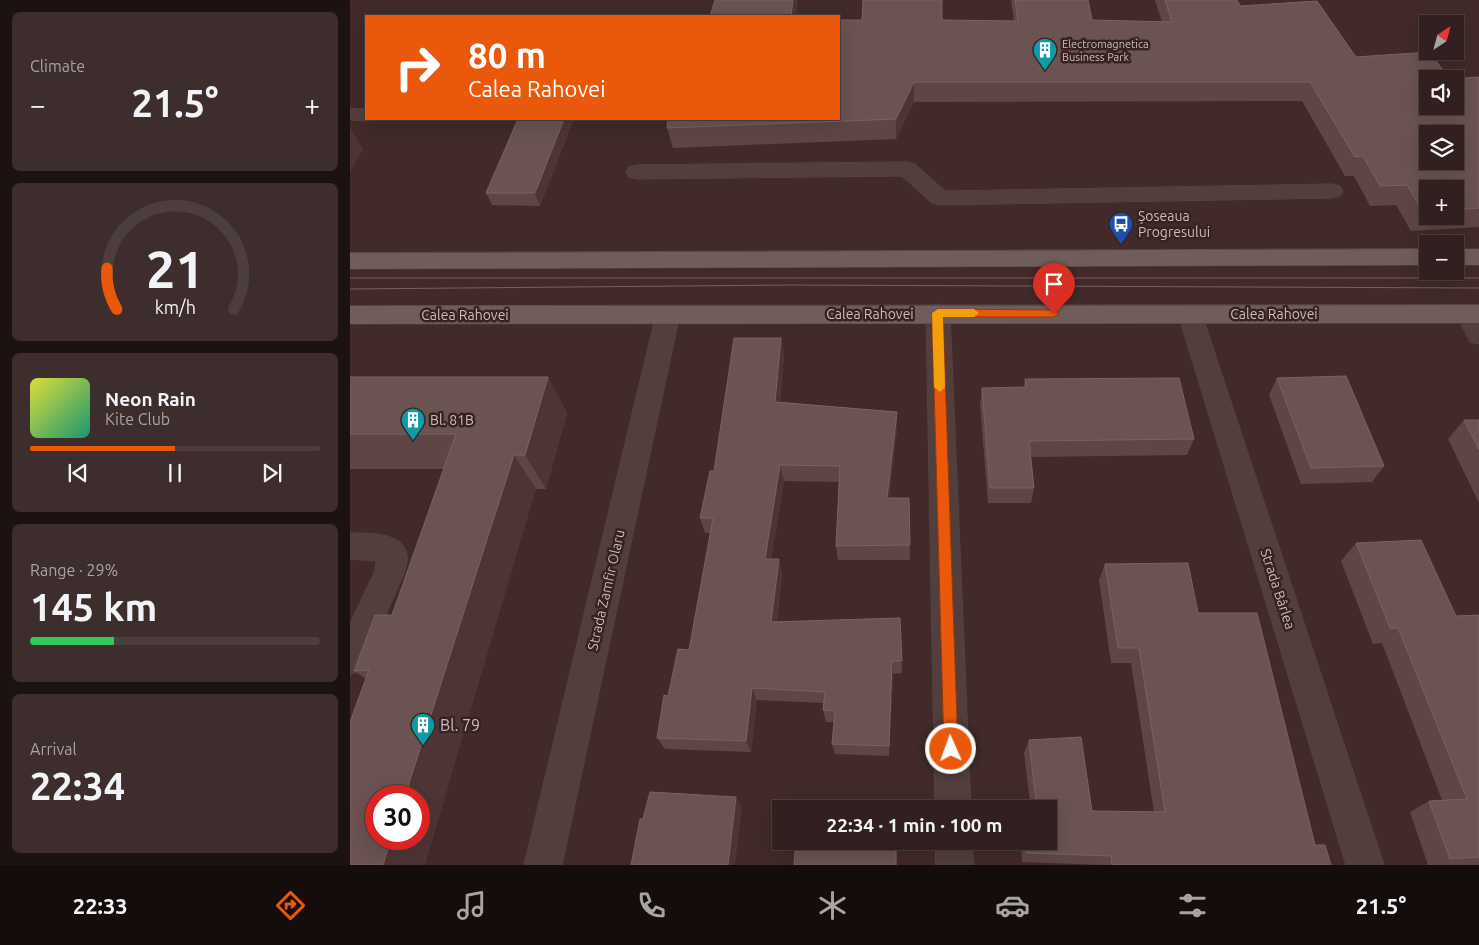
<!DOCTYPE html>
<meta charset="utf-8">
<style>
:root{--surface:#31201f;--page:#3d2d2c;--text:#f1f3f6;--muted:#a8a3a4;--line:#4c3e3d;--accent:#ea580c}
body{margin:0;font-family:Ubuntu,sans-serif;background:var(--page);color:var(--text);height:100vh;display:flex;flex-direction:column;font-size:19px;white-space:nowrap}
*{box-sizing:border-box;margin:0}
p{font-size:16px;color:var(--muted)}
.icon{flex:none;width:28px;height:28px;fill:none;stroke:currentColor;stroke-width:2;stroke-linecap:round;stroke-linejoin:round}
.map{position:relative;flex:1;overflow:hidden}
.drawer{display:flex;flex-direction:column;gap:12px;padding:12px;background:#1b1211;width:350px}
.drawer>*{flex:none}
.guide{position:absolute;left:15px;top:15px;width:475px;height:105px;border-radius:0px;box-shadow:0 5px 20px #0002,0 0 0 1px var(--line);background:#ea580c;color:#fff;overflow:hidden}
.needle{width:32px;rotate:36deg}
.fabs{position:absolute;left:1069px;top:15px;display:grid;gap:10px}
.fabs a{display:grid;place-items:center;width:45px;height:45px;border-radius:0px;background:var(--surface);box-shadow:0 5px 20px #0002,0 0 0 1px var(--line);font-size:25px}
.speed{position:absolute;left:15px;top:785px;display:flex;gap:10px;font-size:25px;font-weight:700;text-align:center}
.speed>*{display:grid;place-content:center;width:65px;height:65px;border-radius:50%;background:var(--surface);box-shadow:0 5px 20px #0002,0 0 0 1px var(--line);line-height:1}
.speed .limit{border:8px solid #d22;background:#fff;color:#111}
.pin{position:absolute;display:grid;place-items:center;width:42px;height:42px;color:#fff;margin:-51px -21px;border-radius:50% 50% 50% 0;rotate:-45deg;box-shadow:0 0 5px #0007}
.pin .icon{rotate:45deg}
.me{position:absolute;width:55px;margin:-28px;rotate:358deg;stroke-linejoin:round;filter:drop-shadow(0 0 4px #0008)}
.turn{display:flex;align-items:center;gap:18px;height:105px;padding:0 20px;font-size:22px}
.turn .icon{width:65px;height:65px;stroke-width:2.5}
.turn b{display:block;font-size:35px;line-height:42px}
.big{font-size:38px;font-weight:700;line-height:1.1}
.drawer .widget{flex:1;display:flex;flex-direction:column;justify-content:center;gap:8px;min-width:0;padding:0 18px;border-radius:8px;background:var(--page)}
.drawer .dial{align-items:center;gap:0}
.dial svg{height:130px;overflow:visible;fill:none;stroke:var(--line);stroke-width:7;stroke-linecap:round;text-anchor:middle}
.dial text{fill:var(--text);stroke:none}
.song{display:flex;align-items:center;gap:15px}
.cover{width:60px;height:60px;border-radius:8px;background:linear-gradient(135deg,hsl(60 70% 55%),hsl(160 70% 35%))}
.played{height:5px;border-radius:2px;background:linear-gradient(90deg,var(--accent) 50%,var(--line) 50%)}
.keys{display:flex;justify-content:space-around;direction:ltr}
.heat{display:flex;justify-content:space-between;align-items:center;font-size:28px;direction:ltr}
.charge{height:8px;border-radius:4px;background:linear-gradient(90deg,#34c759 29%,var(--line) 0)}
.trip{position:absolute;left:422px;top:800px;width:285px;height:50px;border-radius:0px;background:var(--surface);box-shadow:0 5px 20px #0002,0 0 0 1px var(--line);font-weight:700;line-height:50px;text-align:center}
.tab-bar{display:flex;height:80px;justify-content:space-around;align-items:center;background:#140d0c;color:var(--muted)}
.tab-bar .icon{width:35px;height:35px}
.tab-bar .on{color:var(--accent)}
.tab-bar b{font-size:22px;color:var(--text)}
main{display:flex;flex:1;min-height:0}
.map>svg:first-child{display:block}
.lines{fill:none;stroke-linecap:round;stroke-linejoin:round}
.minor-casing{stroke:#5a4846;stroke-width:1}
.major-casing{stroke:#5a4846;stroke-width:1}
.minor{fill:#513e3d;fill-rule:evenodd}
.major{fill:#705d5b;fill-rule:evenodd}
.tram{stroke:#77615f;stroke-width:1}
.wall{fill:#5e4644;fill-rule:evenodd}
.shaded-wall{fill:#4e3534}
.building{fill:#6a5351;stroke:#796361;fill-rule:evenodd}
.route{fill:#ea580c;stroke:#983908}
.slow{fill:#f59e0b}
.labels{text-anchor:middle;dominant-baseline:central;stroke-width:5;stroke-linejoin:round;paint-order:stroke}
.far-poi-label{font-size:11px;fill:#cbbcba;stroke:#362321;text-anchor:start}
.poi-label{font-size:14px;fill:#cbbcba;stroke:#362321;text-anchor:start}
.street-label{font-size:14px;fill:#cbbcba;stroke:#362321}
.near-poi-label{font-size:16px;fill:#cbbcba;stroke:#362321;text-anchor:start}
</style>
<main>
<section class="drawer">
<div class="widget"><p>Climate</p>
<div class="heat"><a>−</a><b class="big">21.5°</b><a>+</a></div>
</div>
<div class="widget dial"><svg viewBox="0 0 100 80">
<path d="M14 69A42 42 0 1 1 86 69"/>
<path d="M14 69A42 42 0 0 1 8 44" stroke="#ea580c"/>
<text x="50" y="56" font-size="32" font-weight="700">21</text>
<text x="50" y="72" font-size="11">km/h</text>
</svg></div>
<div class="widget">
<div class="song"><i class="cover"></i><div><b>Neon Rain</b><p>Kite Club</p></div></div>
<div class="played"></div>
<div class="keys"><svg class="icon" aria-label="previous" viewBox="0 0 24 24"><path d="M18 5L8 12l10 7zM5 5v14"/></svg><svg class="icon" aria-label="pause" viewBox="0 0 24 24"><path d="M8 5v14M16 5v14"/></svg><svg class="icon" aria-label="next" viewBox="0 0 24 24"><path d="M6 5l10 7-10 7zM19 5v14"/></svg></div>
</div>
<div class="widget"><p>Range · 29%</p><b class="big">145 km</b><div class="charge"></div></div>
<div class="widget"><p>Arrival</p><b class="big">22:34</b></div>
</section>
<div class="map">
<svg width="1129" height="865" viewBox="0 0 1129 865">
<rect width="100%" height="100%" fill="#412a29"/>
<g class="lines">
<defs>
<path id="minor" d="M0,108L16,109V119H24L16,121L0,120Z
M557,162L565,164L595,191L982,184L990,186L993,191L990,196L982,198L590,205L582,203L552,176L287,179L279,177L276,172L279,167L287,165Z
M588,304L597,307L600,313L621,809H585L576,313L579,307Z
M318,305L327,308L330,314L212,865H174L306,314L309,308Z
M840,305L849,308L852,314L1034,865H996L828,314L831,308Z
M1118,305L1127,308L1129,311V344L1120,342L1106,314L1109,308Z
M0,533C17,533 54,532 57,555C58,560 56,566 55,571L12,670L0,675V623L25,571L26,561L0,559Z
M586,841H622L624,865H586Z"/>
<path id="major" d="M1078,249V265L0,269V253Z
M1105,249H1129V265H1105Z
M1129,305V323L0,324V306Z"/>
</defs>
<use href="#minor" class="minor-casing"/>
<use href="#major" class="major-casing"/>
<use href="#minor" class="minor"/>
<use href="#major" class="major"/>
<path class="tram" d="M0,278H1129
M0,289L442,285L1129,288"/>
</g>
<path class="wall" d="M661,0H738L742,20L812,22L805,0H887L890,6L1006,57L1100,79L1129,77V227L1061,231L1046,205L1020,206L1004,176H995L952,101L564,102L546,139L323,148L317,128L592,20L664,21ZM1078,189H1105V216H1078Z
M168,119H252L251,121H223L190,206L142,205L136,193Z
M431,338L434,355L430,402L547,412V429L539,498H559L560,560H488L486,546L489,482L434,481L421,559L432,573L427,622L550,618L552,673L543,674L539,756L485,754L482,744L484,722H476L473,710L474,703L407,700L401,752L315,749L307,738L318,696L339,650L361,533H355L350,518L364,471Z
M0,377H198L217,413L196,489H186L16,679L4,671L42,615L94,469H0Z
M927,378L1034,466L1022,482L951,484L919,395Z
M675,379L844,439L837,455L681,457L684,488L681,503H638L630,404L632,388L674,387Z
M1114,420H1129V503L1098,439Z
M1006,543L1106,616L1129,615V865H1078L1060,812L1079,801L1092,800L1032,643L1023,644L991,561Z
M755,564L848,613L965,845L981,865H753L672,862L671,841H699V809H681L674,753L679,740L742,811L804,812L781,663H761L749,580Z"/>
<path class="shaded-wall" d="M443,0H448L446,16H441Z
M564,82V102L546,139V119Z
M214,119H222L223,121L190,206L185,193Z
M0,127L13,149L0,172Z
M431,338L434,355L429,418L425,402Z
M198,377L217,413L196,489L175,455Z
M547,412V429L537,513V498Z
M164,455L186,489L75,865H33L41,839H69V796H55Z
M430,465L434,481L419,573L415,559Z
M429,559L432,573L425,635L421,622Z
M542,661L543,674L539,756V746Z
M402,688L407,700L401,752L396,741Z
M386,797L392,807L385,865H378Z
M546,841H547V865H546Z"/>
<path class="building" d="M365,0H443L441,16H360Z
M513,0H592V20L668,21L665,0H738L742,20L822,22L815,0H887L890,6L967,1L1006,57L1079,52L1100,79L1129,77V208L1105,210V189H1078V211L1073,212L1057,185L1030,186L1013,156L1005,157L960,82H564L546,119L317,128L318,119H489V20H512ZM1078,79H1105V106H1078ZM1078,134H1105V161H1078Z
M168,119H214L185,193H136Z
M384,338H431L425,402L547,412L537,498H559L560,545L486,546L490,466L430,465L415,559H429L421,622L550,618L552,661H542L539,746L482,744L485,711L473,710L475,692L402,688L396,741L307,738L314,695L318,696L328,649L339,650L363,518H350L360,471H364Z
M996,376L1034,466L961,468L927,378Z
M0,377H198L175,455H164L55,796H26V839H41L33,865H0V722L19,670L4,671L25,615H42L106,434H0Z
M829,378L844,439L679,441L684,488H640L632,388L676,387L675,379Z
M1114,420H1129V449Z
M1071,540L1106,616L1129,615V857L1100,859L1079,801L1117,799L1048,628H1040L1006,543Z
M838,563L848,613H907L965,845H975L981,865H762L761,856L676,853V841H699V809H687L679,740L731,737L742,811L815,812L789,648H768L755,564Z
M300,792L386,797L378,865H281L290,819H293Z
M449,801L547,808V809H449Z
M446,841H546V865H444Z"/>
<path class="route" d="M588,309L704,310L709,314L704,317H593L608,749L606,754L601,756L596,754L594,749L582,313Z"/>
<path class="slow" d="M588,309H624L629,313L624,317H593L595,387L590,392L584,387L582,313Z"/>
<defs>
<symbol id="building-pin" viewBox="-11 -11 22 30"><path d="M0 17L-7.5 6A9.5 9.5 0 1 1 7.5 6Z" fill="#0f9aa8" stroke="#362321"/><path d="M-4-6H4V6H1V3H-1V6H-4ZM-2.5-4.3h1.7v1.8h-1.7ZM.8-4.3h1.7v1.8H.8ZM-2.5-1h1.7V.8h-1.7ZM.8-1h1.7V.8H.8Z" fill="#fff"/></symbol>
<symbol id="bus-pin" viewBox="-11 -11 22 30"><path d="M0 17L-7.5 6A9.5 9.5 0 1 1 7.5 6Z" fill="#1a4fb4" stroke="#362321"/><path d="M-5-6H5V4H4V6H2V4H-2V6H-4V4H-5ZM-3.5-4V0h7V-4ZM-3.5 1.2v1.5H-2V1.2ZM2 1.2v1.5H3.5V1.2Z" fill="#fff"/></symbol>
</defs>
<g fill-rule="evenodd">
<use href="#building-pin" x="681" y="36" width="28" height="38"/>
<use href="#bus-pin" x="757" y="210" width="28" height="38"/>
<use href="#building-pin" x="49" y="406" width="28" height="38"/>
<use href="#building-pin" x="59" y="711" width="28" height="38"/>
</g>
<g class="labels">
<g class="far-poi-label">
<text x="712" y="44">Electromagnetica<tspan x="712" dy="13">Business Park</tspan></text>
</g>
<g class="poi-label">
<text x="788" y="216">Șoseaua<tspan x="788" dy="16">Progresului</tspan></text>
<text x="80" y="420">Bl. 81B</text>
</g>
<g class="street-label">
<text x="520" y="314">Calea Rahovei</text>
<text x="924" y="314">Calea Rahovei</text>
<text x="115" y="315">Calea Rahovei</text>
<text transform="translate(928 589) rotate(72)">Strada Bârlea</text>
<text transform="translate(256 590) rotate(-77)">Strada Zamfir Olaru</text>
</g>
<g class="near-poi-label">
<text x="90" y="725">Bl. 79</text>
</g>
</g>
</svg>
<div class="fabs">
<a><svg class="needle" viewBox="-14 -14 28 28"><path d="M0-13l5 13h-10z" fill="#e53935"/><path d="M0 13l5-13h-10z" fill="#a8a3a4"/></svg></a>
<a><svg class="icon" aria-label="sound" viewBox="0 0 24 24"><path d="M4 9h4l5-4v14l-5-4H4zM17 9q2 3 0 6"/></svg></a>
<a><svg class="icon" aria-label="layers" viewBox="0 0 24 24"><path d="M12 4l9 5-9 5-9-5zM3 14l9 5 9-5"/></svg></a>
<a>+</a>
<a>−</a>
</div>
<div class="speed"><div class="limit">30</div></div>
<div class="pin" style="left:704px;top:314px;background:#d93025"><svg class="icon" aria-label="arrive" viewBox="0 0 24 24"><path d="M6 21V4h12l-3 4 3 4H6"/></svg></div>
<svg class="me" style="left:601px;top:749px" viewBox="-20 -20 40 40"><circle r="17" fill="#ea580c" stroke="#fff" stroke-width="3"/><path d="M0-11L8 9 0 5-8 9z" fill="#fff"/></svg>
<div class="trip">22:34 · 1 min · 100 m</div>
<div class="guide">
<div class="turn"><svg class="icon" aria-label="right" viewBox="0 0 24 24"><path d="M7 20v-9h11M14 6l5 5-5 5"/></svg><div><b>80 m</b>Calea Rahovei</div></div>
</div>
</div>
</main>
<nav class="tab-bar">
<b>22:33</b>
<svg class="icon on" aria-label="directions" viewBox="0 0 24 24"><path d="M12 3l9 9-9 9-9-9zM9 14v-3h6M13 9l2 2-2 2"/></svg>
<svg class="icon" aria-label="music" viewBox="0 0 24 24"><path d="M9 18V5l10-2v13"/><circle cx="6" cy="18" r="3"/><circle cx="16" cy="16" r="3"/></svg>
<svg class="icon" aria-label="phone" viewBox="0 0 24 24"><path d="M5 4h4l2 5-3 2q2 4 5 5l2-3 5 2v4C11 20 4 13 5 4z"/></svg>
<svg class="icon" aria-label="climate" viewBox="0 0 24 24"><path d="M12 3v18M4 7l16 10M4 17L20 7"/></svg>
<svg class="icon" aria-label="car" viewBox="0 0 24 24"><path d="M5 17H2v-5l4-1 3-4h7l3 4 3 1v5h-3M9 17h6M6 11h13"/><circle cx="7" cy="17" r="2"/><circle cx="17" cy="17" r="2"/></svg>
<svg class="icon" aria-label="filters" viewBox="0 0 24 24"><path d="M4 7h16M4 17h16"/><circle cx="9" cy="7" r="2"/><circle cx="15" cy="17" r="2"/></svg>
<b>21.5°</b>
</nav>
